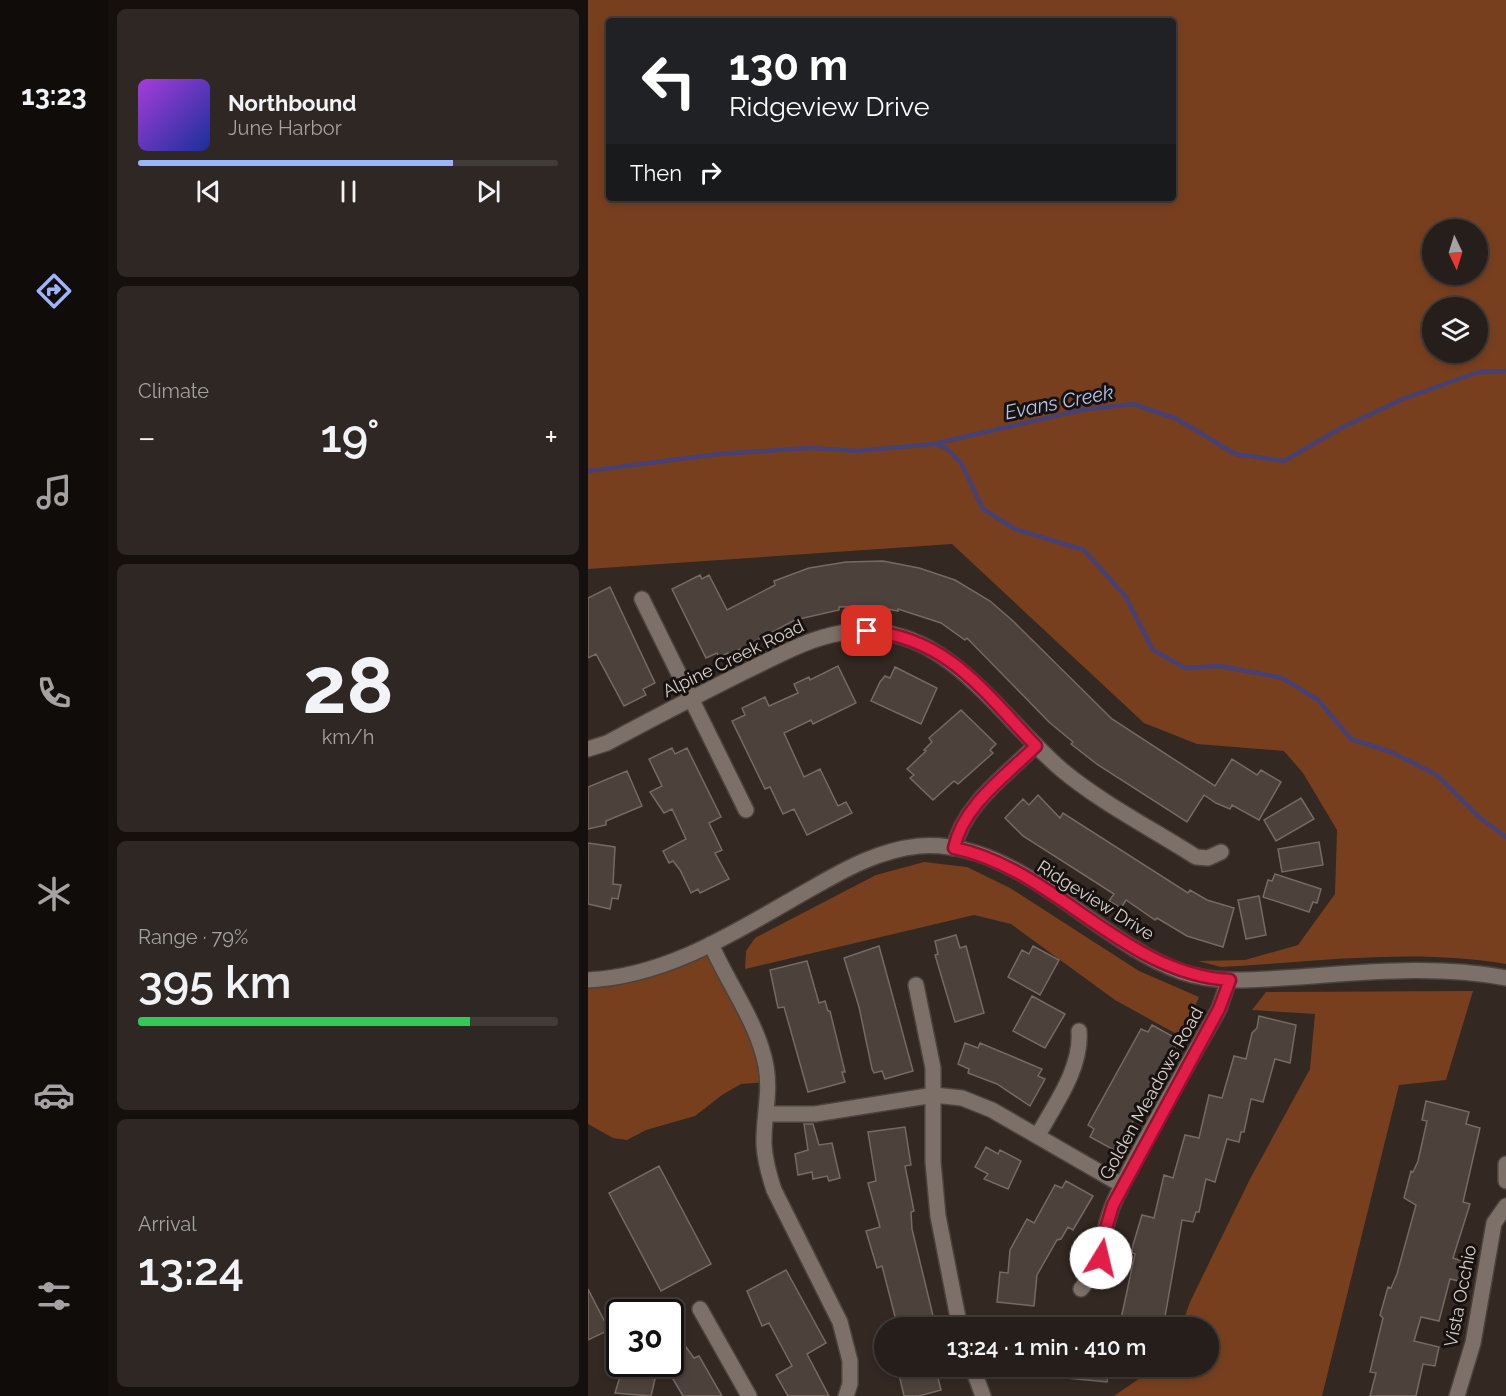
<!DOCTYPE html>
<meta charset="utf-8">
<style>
:root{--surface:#261e1a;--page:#2e2723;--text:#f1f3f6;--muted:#a4a2a2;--line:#423c39;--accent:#9eb3fd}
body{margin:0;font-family:Raleway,sans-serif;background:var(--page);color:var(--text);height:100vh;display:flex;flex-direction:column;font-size:22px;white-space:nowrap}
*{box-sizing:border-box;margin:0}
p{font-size:20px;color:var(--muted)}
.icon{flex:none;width:33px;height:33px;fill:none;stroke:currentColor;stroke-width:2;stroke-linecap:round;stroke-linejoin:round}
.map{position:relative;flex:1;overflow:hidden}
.side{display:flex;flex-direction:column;gap:9px;padding:9px;background:#15100e;width:480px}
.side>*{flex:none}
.hud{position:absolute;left:18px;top:18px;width:570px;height:183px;border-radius:6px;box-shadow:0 3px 9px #0003,0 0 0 2px var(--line);background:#202124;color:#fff;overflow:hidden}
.needle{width:39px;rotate:176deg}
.tools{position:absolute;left:834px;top:219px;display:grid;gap:12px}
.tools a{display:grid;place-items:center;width:66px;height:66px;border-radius:50%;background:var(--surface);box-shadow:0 3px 9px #0003,0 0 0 2px var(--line);font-size:30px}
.speed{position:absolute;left:18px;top:1299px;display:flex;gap:12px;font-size:30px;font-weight:700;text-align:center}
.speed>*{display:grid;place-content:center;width:78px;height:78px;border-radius:50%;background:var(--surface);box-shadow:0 3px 9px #0003,0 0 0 2px var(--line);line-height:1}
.speed .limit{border:3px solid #111;border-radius:9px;background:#fff;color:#111}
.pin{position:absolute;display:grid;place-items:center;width:51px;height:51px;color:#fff;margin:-26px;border-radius:12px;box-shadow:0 3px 9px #0006}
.me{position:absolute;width:66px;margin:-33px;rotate:9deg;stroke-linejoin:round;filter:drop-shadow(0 0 4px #0008)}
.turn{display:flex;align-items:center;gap:21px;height:126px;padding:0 24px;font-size:27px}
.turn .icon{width:78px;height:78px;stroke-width:2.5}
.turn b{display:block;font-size:42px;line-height:51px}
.then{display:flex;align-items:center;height:57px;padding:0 24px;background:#0003;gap:12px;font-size:22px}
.big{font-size:45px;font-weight:600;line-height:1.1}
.side .card{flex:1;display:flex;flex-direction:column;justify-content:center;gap:9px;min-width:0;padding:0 21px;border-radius:9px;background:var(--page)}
.side .dial{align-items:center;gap:0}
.dial b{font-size:78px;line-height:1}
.song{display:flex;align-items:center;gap:18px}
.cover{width:72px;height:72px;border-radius:9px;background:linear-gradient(135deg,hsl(280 70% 55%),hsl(230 70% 35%))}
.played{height:6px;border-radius:3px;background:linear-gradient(90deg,var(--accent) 75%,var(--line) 75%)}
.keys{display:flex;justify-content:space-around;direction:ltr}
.heat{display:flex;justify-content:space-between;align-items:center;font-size:33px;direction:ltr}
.charge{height:9px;border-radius:4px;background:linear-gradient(90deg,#34c759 79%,var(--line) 0)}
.trip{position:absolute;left:286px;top:1317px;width:345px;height:60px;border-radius:30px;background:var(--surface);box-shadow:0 3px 9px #0003,0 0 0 2px var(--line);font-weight:600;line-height:60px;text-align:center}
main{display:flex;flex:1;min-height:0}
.tab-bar{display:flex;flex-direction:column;width:108px;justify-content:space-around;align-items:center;background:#0f0c0a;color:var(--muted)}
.tab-bar .icon{width:42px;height:42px}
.tab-bar .active{color:var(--accent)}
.tab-bar b{font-size:27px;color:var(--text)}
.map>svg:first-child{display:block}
.green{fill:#783f1f;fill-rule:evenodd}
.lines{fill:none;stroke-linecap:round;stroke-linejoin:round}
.stream{stroke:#474072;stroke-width:4.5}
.building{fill:#4d413b;stroke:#776963;stroke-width:1.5}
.minor-casing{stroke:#4c433e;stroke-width:18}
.tertiary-casing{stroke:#4c433e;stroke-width:18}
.minor{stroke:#7d7069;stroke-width:15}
.tertiary{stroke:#7d7069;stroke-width:15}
.route-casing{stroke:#92132f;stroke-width:15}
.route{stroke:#e11d48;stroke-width:10}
.labels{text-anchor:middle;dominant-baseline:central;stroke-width:6;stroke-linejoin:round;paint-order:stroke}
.street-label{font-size:18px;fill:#d7d0cc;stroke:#171210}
.water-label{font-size:20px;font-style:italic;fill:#b6c3ed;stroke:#171210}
</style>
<main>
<nav class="tab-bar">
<b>13:23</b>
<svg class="icon active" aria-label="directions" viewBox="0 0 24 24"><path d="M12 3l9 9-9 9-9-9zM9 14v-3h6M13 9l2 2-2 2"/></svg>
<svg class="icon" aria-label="music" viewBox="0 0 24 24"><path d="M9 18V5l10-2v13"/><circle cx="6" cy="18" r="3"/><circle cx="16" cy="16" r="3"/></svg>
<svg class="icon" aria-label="phone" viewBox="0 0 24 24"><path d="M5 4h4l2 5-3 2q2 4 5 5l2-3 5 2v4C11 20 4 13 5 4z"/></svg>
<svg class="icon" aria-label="climate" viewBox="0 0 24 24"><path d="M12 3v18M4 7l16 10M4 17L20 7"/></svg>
<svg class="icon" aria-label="car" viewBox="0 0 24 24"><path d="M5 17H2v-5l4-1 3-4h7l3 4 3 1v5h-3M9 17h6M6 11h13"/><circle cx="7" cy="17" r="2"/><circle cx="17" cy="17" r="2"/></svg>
<svg class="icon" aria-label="filters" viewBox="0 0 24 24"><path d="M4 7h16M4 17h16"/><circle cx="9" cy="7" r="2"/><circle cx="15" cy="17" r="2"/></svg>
</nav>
<section class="side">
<div class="card">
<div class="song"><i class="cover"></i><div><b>Northbound</b><p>June Harbor</p></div></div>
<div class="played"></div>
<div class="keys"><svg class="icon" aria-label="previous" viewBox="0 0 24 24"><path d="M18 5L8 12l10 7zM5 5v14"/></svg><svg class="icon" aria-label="pause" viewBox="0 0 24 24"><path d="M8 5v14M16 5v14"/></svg><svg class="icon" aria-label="next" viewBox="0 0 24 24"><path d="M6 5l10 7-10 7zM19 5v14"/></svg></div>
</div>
<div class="card"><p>Climate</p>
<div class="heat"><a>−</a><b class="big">19°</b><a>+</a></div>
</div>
<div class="card dial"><b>28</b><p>km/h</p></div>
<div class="card"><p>Range · 79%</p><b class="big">395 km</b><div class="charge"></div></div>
<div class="card"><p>Arrival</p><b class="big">13:24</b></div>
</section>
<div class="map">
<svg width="918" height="1396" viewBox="0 0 918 1396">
<rect width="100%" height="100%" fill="#332822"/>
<path class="green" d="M0,0H918V964C825,948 726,962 633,967L610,961L657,960L710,945L747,894L749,830L715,773L696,751L609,744L556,723L364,544L0,569ZM21,21H585V198H21ZM844,230H890V274H844ZM844,308H890V352H844Z
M336,862L379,867L422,888L551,971L611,997L594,1037L527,1000L423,924L386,915L157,969L158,951L167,938L288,875Z
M123,944L180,1082L153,1084L134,1095L107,1116L58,1130L39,1140L25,1138L0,1124V980Z
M885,991L858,1080L811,1085L734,1396H526L568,1367L621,1366V1328L593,1327L602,1302L662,1179L722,1069L727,1014L664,1010L678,992Z"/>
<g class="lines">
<path class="stream" d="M347,444L358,448L373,463L395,509L427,529L496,550L537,596L565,650L597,668L632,666L694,678L730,700L763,739L803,752L849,775L891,817L918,837
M0,471L130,454L222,448L269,451L345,444L494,410L545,404L589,419L647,454L696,461L755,427L815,399L890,372L918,371"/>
</g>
<path class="building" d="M295,561L331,568L367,580L402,601L425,621L524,719L627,786L644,759L669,775L673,770L693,782L671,820L644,805L642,809L628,803L616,795L599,822L510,765L483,744L485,742L461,722L379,638L377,640L353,623L310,609V611L284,606L251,607V610L207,620L141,655L140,653L131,657L129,653L118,658L84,589L112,575L114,579L121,575L139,610L187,585L186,581L221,568L258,562Z
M22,587L67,683L55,689L58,695L36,706L8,654L0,658V598Z
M250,666L268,703L225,724L223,720L196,733L216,777L232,769L250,806L258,802L264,813L219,835L206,809L195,814L182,787L177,789L144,721L157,715L154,708L177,697L181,706L210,693L206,684L221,677L222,680Z
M307,667L349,688L333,724L283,701L292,682L297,676L302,678Z
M373,710L408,744L402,750L405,753L370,784L366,781L345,800L322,778L326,775L319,769L338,751L336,750L344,742L341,738Z
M84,748L87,754L99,748L133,817L121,823L134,850L127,853L141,879L112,893L110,889L103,893L92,870L85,861L81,863L75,851L98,839L84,809L76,813L62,792L74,786L61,759Z
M39,771L54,806L18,821V825L0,829V787Z
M450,795L472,818L475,813L600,893L602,890L619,900L646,908L635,947L599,936L569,918L567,920L538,900L533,908L521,901L526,894L435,836L417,818L435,799L441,805Z
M713,798L726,819L688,841L676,820Z
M731,842L735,865L694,872L690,849Z
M0,843L27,847L25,884L33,885L30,899L24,898L22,909L0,904Z
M687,874L733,889L729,903L725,902L721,912L675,897L680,880L684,881Z
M671,896L678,935L658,939L650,900Z
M368,935L372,948L378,946L396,1013L367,1022L347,955L350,954L347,941Z
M291,946L325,1071L297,1079L294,1071L286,1073L284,1069L271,1007L256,958Z
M445,946L471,960L452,995L420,977L434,950L441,954Z
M219,961L231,1003L237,1001L240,1011H242L257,1072H254L257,1082L220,1092L196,1007L190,1008L182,970Z
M444,996L477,1014L457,1048L425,1031Z
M671,1016L708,1025L702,1063L687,1059L675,1102L663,1099L656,1132H653L651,1142L639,1139L627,1182L618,1179L611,1212H608L605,1222L594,1220L575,1328H531L547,1254L544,1253L545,1245L554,1215L566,1218L576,1175L585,1178L597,1135L611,1138L621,1095L634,1098L646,1056L658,1059L664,1033L669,1028Z
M564,1025L591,1040L528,1151L502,1137L506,1129L500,1125L553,1029L560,1032Z
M377,1043L390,1048L392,1043L454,1069L450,1076L457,1079L442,1106L409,1084L380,1073L381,1069L370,1064Z
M838,1101L881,1112L878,1124L892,1128L875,1202L882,1204L865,1258L877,1262L871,1281L862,1279L851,1321L833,1317L826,1341L851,1347L847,1366L835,1364L828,1396H782L788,1373L782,1372L795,1318L792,1315L800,1287L803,1288L809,1274L828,1205L816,1198L823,1171L825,1172L830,1161L839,1121L834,1120Z
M216,1124H225L231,1145L244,1143L252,1178L241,1181L239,1176L225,1179L224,1172L210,1175L207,1154L220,1150Z
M317,1127L323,1165L317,1166L326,1211L323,1212L324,1229L348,1328H310L294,1266L289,1268L278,1231L292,1227L280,1183L288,1181L280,1132Z
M398,1147L410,1154L412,1150L433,1161L420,1189L396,1179L400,1174L387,1167Z
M71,1166L123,1264L73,1291L21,1193Z
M478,1181L505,1196L485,1230L480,1227L473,1239L469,1240L449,1275L446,1306L409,1302L412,1272L420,1273L422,1250L439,1219L446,1223L467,1185L474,1188Z
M198,1270L238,1343L219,1354L241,1396H200L188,1375L204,1366L181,1323L174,1326L159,1291Z
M0,1289L21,1330L0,1340Z
M98,1347L106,1358L111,1356L134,1396H95L82,1374V1356Z
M316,1366H347L353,1390L331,1396H316L310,1370L317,1369Z
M481,1366H521L519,1382L479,1378Z
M34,1370L67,1379L63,1396L27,1393Z"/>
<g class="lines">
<defs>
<path id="minor" d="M54,599L158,810
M0,749L19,743C64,719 110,695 156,672C188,657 218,639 253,633C355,616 407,713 474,770C512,802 566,830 608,857L620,858L633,852
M366,848C375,805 419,775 448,745
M123,944C140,984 170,1023 178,1066C183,1093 175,1119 176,1145C177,1161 181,1175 186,1190L252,1322L262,1361V1384L258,1396
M328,985L345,1068V1162L350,1216L372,1328
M178,1114H227L346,1095L374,1098L404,1110L534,1185
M450,1135C467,1104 494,1068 491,1031
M918,1164V1181
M493,1289C517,1261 512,1232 527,1200C558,1134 596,1072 631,1009L641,980
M112,1309L161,1396
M384,1366L395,1396
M869,1396L885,1343L906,1223L918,1206"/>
<path id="tertiary" d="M0,980C84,976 154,927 226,887C259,868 292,850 331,846C430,838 506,941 594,972C631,985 673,979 711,977C781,972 849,965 918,978"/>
</defs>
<use href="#minor" class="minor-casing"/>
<use href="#tertiary" class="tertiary-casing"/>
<use href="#minor" class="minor"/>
<use href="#tertiary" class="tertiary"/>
</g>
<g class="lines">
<defs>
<path id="route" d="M279,631C359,637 396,692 448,746C419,775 375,805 366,848C468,869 535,974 642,980L631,1009L525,1205L515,1238L513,1258"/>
</defs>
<use href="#route" class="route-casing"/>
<use href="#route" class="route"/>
</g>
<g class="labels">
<g class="street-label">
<text transform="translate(145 658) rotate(-26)">Alpine Creek Road</text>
<text transform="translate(508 900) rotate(32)">Ridgeview Drive</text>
<text transform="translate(563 1093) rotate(-61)">Golden Meadows Road</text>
<text transform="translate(872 1296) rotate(-79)">Vista Occhio</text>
</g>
<g class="water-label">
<text transform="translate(471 402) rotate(-11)">Evans Creek</text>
</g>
</g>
</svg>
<div class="tools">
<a><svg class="needle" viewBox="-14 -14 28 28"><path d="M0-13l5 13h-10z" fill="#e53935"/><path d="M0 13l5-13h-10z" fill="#a4a2a2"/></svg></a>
<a><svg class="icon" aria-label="layers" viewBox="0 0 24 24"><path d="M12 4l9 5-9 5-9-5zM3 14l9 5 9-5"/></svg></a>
</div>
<div class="speed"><div class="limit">30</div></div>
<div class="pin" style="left:279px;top:631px;background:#d93025"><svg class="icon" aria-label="arrive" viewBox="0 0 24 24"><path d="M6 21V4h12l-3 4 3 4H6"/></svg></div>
<svg class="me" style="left:513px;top:1258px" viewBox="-20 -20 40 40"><circle r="19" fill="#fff"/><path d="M0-13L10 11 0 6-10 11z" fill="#e11d48"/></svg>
<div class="trip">13:24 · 1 min · 410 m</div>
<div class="hud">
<div class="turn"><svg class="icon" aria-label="left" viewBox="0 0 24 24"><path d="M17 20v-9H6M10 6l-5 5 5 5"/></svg><div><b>130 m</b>Ridgeview Drive</div></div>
<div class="then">Then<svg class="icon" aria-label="right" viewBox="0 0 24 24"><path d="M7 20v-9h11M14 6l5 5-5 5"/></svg></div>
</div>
</div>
</main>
